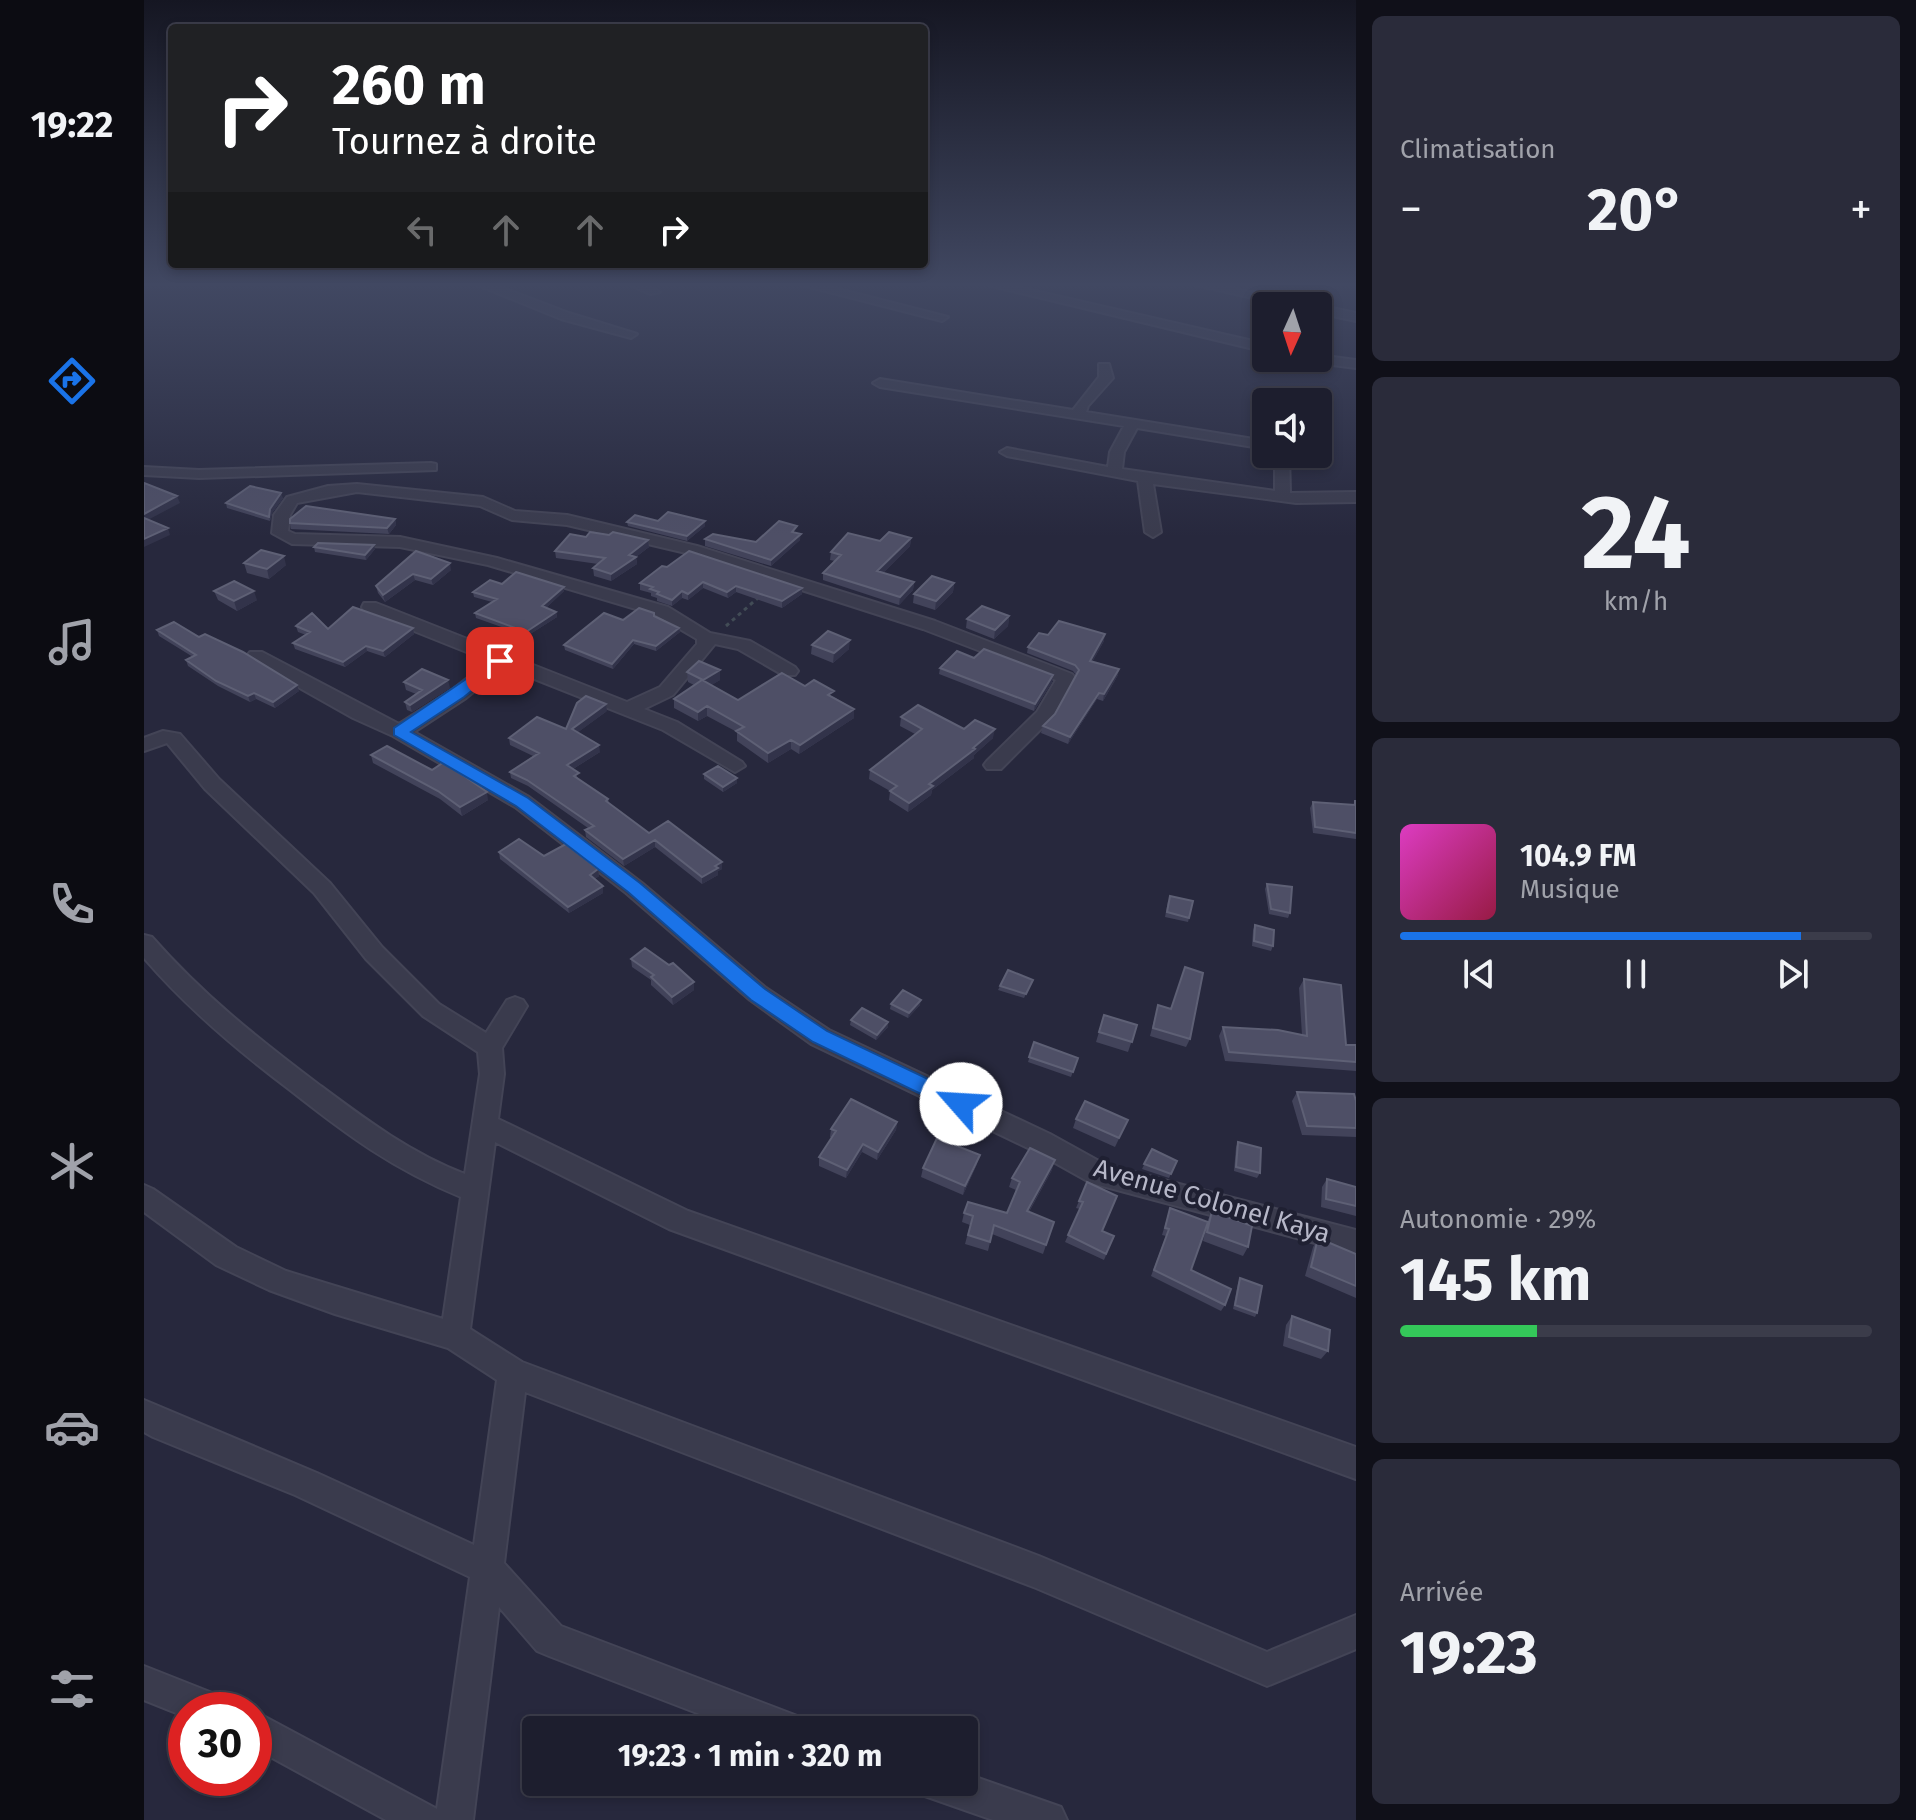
<!DOCTYPE html>
<html lang="fr">
<meta charset="utf-8">
<style>
:root{--surface:#1d1e2e;--page:#2a2b3a;--text:#f1f3f6;--muted:#a0a2aa;--line:#3b3c4a;--accent:#1a73e8}
body{margin:0;font-family:"Fira Sans",sans-serif;background:var(--page);color:var(--text);height:100vh;display:flex;flex-direction:column;font-size:30px;white-space:nowrap}
*{box-sizing:border-box;margin:0}
p{font-size:26px;color:var(--muted)}
.icon{flex:none;width:44px;height:44px;fill:none;stroke:currentColor;stroke-width:2;stroke-linecap:round;stroke-linejoin:round}
.map{position:relative;flex:1;overflow:hidden}
.panel{display:flex;flex-direction:column;gap:16px;padding:16px;background:#101019;width:560px}
.panel>*{flex:none}
.hud{position:absolute;left:24px;top:24px;width:760px;height:244px;border-radius:8px;box-shadow:0 4px 12px #0003,0 0 0 2px var(--line);background:#202124;color:#fff;overflow:hidden}
.needle{width:52px;rotate:183deg}
.buttons{position:absolute;left:1108px;top:292px;display:grid;gap:16px}
.buttons a{display:grid;place-items:center;width:80px;height:80px;border-radius:8px;background:var(--surface);box-shadow:0 4px 12px #0003,0 0 0 2px var(--line);font-size:40px}
.speed{position:absolute;left:24px;top:1692px;display:flex;gap:16px;font-size:40px;font-weight:700;text-align:center}
.speed>*{display:grid;place-content:center;width:104px;height:104px;border-radius:50%;background:var(--surface);box-shadow:0 4px 12px #0003,0 0 0 2px var(--line);line-height:1}
.speed .limit{border:12px solid #d22;background:#fff;color:#111}
.pin{position:absolute;display:grid;place-items:center;width:68px;height:68px;color:#fff;margin:-34px;border-radius:16px;box-shadow:0 4px 12px #0006}
.me{position:absolute;width:88px;margin:-44px;rotate:296deg;stroke-linejoin:round;filter:drop-shadow(0 0 6px #0008)}
.turn{display:flex;align-items:center;gap:28px;height:168px;padding:0 32px;font-size:36px}
.turn .icon{width:104px;height:104px;stroke-width:2.5}
.turn b{display:block;font-size:56px;line-height:68px}
.lanes{display:flex;align-items:center;height:76px;padding:0 32px;background:#0003;justify-content:center;gap:40px;direction:ltr}
.lanes .off{opacity:.35}
.big{font-size:60px;font-weight:700;line-height:1.1}
.panel .tile{flex:1;display:flex;flex-direction:column;justify-content:center;gap:12px;min-width:0;padding:0 28px;border-radius:12px;background:var(--page)}
.panel .dial{align-items:center;gap:0}
.dial b{font-size:104px;line-height:1}
.song{display:flex;align-items:center;gap:24px}
.cover{width:96px;height:96px;border-radius:12px;background:linear-gradient(135deg,hsl(310 70% 55%),hsl(340 70% 35%))}
.played{height:8px;border-radius:4px;background:linear-gradient(90deg,var(--accent) 85%,var(--line) 85%)}
.keys{display:flex;justify-content:space-around;direction:ltr}
.heat{display:flex;justify-content:space-between;align-items:center;font-size:44px;direction:ltr}
.charge{height:12px;border-radius:6px;background:linear-gradient(90deg,#34c759 29%,var(--line) 0)}
.trip{position:absolute;left:378px;top:1716px;width:456px;height:80px;border-radius:8px;background:var(--surface);box-shadow:0 4px 12px #0003,0 0 0 2px var(--line);font-weight:700;line-height:80px;text-align:center}
main{display:flex;flex:1;min-height:0}
.dock{display:flex;flex-direction:column;width:144px;justify-content:space-around;align-items:center;background:#0c0c12;color:var(--muted)}
.dock .icon{width:56px;height:56px}
.dock .current{color:var(--accent)}
.dock b{font-size:36px;color:var(--text)}
.map>svg:first-child{display:block}
.lines{fill:none;stroke-linecap:round;stroke-linejoin:round}
.minor-casing{stroke:#434456;stroke-width:4}
.path{stroke:#424c56;stroke-width:3;stroke-dasharray:4 4;stroke-linecap:butt}
.minor{fill:#3a3b4d;fill-rule:evenodd}
.wall{fill:#42435a}
.shaded-wall{fill:#32334a}
.building{fill:#4e4f66;stroke:#5e6075;stroke-width:2}
.route{fill:#1a73e8;stroke:#114b97;stroke-width:2}
.labels{text-anchor:middle;dominant-baseline:central;stroke-width:8;stroke-linejoin:round;paint-order:stroke}
.street-label{font-size:26px;fill:#b6b7c8;stroke:#1f2032}
</style>
<main>
<nav class="dock">
<b>19:22</b>
<svg class="icon current" aria-label="directions" viewBox="0 0 24 24"><path d="M12 3l9 9-9 9-9-9zM9 14v-3h6M13 9l2 2-2 2"/></svg>
<svg class="icon" aria-label="music" viewBox="0 0 24 24"><path d="M9 18V5l10-2v13"/><circle cx="6" cy="18" r="3"/><circle cx="16" cy="16" r="3"/></svg>
<svg class="icon" aria-label="phone" viewBox="0 0 24 24"><path d="M5 4h4l2 5-3 2q2 4 5 5l2-3 5 2v4C11 20 4 13 5 4z"/></svg>
<svg class="icon" aria-label="climate" viewBox="0 0 24 24"><path d="M12 3v18M4 7l16 10M4 17L20 7"/></svg>
<svg class="icon" aria-label="car" viewBox="0 0 24 24"><path d="M5 17H2v-5l4-1 3-4h7l3 4 3 1v5h-3M9 17h6M6 11h13"/><circle cx="7" cy="17" r="2"/><circle cx="17" cy="17" r="2"/></svg>
<svg class="icon" aria-label="filters" viewBox="0 0 24 24"><path d="M4 7h16M4 17h16"/><circle cx="9" cy="7" r="2"/><circle cx="15" cy="17" r="2"/></svg>
</nav>
<div class="map">
<svg width="1212" height="1820" viewBox="0 0 1212 1820">
<rect width="100%" height="100%" fill="#27283d"/>
<g class="lines">
<defs>
<path id="minor" d="M326,282H343L425,313L493,334L487,338L417,319Z
M480,282H496L516,292L506,294Z
M646,282H667L804,317L798,321Z
M831,282H852L1122,344V352Z
M1039,282H1062L1166,306H1143Z
M1174,305L1212,313V321L1174,313L1172,306Z
M1174,355L1212,360V368L1165,362L1159,358H1174Z
M955,364H965L969,378L944,406L942,412L1122,441V449L993,428L980,452L978,469L1131,491V454H1145L1146,493L1212,492V502L1152,503L1009,484L1017,532L1009,537L1001,532L994,481L863,456L856,452L863,448L964,467L966,452L980,426L736,387L729,383L736,379L929,410L955,377Z
M287,463L292,464V470L55,478L0,475V467L55,470Z
M213,484L339,497L371,511L423,515L553,546L791,621L928,674L931,678L907,719L857,769H843L840,765L843,761L893,712L912,680L779,629L542,553L423,525L368,520L336,506L213,492L153,503L146,515L144,531L151,534L256,537L353,558L524,607L566,633L606,641L651,667L654,671L651,675H639L594,649L571,644L529,695L500,709L533,722L598,762L601,766L591,772L519,730L360,667L322,698L270,732L385,797L498,883L622,988L685,1030L906,1134L962,1165L1212,1230V1254L947,1183L888,1150L667,1044L606,1000L482,893L371,807L249,736L209,718L106,660L103,656L106,652H118L255,724L308,690L345,661L220,611L218,607L220,603H232L483,702L516,687L553,644V639L512,615L344,565L256,547L148,544L128,533L130,515L143,497L184,486Z
M19,731L36,734L75,779L186,883L238,947L295,1004L342,1033L363,1000L371,997L379,1000L383,1006L358,1048L360,1074L354,1119L544,1211L1212,1447V1479L525,1229L351,1142L326,1329L378,1362L895,1556L1123,1652L1212,1615V1649L1123,1686L892,1588L381,1392L360,1563L417,1626L656,1717L661,1730H597L405,1656L393,1651L355,1607L329,1820H242L110,1748V1711L293,1809L326,1577L151,1495L9,1437L0,1432V1400L173,1473L330,1545L353,1380L304,1348L191,1314L125,1290L72,1265L0,1212V1185L9,1189L92,1247L142,1271L299,1319L317,1197C249,1169 203,1135 146,1090C93,1050 43,1008 0,958V935L8,937C59,995 113,1038 174,1084C221,1119 266,1153 321,1174L336,1074L334,1052L279,1016L222,959L170,893L61,789L23,743L0,751V738Z
M0,1666L81,1698L87,1710H42V1717L0,1700Z
M820,1773L917,1807L923,1820H849L778,1795L773,1782H820Z"/>
</defs>
<use href="#minor" class="minor-casing"/>
<path class="path" d="M582,626L615,597"/>
<use href="#minor" class="minor"/>
</g>
<path class="wall" d="M139,498L128,513L126,521L83,508L82,503Z
M251,519L252,525L245,534L147,529L146,523Z
M514,521L561,526L543,541L484,526L483,522Z
M653,532L656,540L627,566L561,546V539L612,542Z
M442,537L504,540L505,547L492,557L493,564L467,581L450,576L449,568L454,564L412,558L411,551Z
M767,538L766,546L739,573L770,582L769,590L755,605L679,580V573L691,561L686,560L687,552L736,541Z
M170,547L231,549L222,560L171,552Z
M272,551L307,570L289,585L271,580L241,602L234,593L232,586Z
M100,563L142,565L125,579L103,573Z
M523,567L658,588V594L638,608L592,592L584,598L559,588L544,600L538,598L528,606L513,601V598L507,596V593L496,590V583Z
M810,583L809,592L791,610L769,603L770,594Z
M358,584L420,591L402,608L412,612L413,617L383,636L332,618L331,613L348,602L330,597L329,592Z
M70,591L113,600L93,611L74,600Z
M510,616L535,628L536,632L512,651L490,644L469,669L421,650L420,645L479,620Z
M865,616L864,626L850,639L822,628L823,619Z
M152,626L184,629L269,628L270,634L241,657L223,651L201,667L151,649L149,643L162,635L154,632Z
M13,630L55,637L155,691L131,708L112,699L106,702L74,686L44,666L42,660L49,657L15,636Z
M904,635L960,641L948,662L974,675L959,701L953,699L924,744L897,733L899,726L911,714L932,675L929,671L883,653L884,647Z
M668,645L705,649L689,663L667,654Z
M830,658L909,675L908,682L890,711L795,674L796,668Z
M543,672L576,680L567,685L594,700L661,686L690,697L710,709V718L655,754L647,749L624,763L593,741V732L563,716L554,721L530,708V699L550,685L544,682Z
M260,682L306,688L268,712L263,710L261,702L272,694L262,690Z
M463,711L434,732L456,752L429,769L435,780L464,799L465,803L505,833L578,862V869L574,871V875L558,884L511,847L480,866L442,837L441,830L444,828L384,786L367,778L366,772L389,756L366,745L365,738L422,729Z
M757,717L820,729L849,738L830,755V758L788,790L787,795L764,812L745,800L746,791L725,779L726,770L771,734L756,726Z
M227,755L288,770L344,800L318,816L296,799L229,763Z
M560,774L593,778V783L579,792L560,779Z
M1211,801H1212V839L1169,833L1166,808L1169,802L1209,805Z
M355,852L400,856L454,869L455,876L451,879L459,893L425,913L356,859Z
M1123,884L1146,913L1144,918L1125,914L1121,889Z
M1024,901L1045,918L1044,922L1021,917Z
M1111,925L1129,946L1127,951L1108,946L1109,930Z
M487,959L550,982V990L529,1005L507,985V980L488,967Z
M1160,979L1212,1062V1071L1081,1061L1075,1036L1079,1027L1158,1035L1155,988Z
M889,980L880,998L854,990L856,986Z
M747,1004L776,1005L764,1018L746,1009Z
M1014,1005L1046,1039L1042,1047L1006,1036Z
M960,1015L993,1025L984,1052L952,1042Z
M707,1020L744,1027L732,1040L706,1025Z
M890,1042L934,1058L927,1077L884,1062Z
M1153,1092L1212,1101V1137L1158,1135L1148,1101Z
M932,1119L984,1120L971,1147L929,1128Z
M753,1122L752,1130L733,1160L718,1152L702,1178L675,1166V1157L688,1138L686,1137L687,1129Z
M1094,1142L1116,1173L1113,1178L1090,1171L1092,1147Z
M1008,1149L1033,1161L1025,1178L998,1169Z
M833,1164L819,1195L777,1177L779,1168Z
M908,1170L885,1212L910,1222L899,1254L848,1234L844,1251L821,1244L826,1225L818,1222L820,1213H863L872,1190L865,1187L868,1178Z
M1183,1179L1212,1187V1216L1177,1207L1178,1187Z
M943,1182L958,1231L970,1236L960,1260L921,1242L936,1209L932,1208Z
M1026,1208L1063,1222L1068,1211L1104,1247L1099,1256L1059,1241L1062,1228L1047,1270L1081,1305L1077,1311L1007,1276L1022,1236L1018,1235Z
M1174,1238L1212,1254V1298L1161,1276L1169,1247Z
M1096,1278L1113,1313L1111,1317L1089,1309L1094,1283Z
M1148,1316L1184,1351L1177,1359L1139,1346L1142,1325Z"/>
<path class="shaded-wall" d="M137,493L139,498L128,513L126,521L125,517L126,509Z
M33,496L36,503L0,522V514Z
M251,519L252,525L245,534L243,528Z
M561,521V526L543,541V536Z
M24,528L26,535L0,547V539Z
M657,534L656,540L627,566V560Z
M767,538L766,546L733,579V571Z
M504,540L505,547L489,559L492,557L493,564L467,581V574L485,555Z
M230,545L231,549L222,560L221,555Z
M140,556L142,565L125,579L123,569Z
M306,563L307,570L289,585L287,579Z
M269,574L271,580L241,602L239,595Z
M559,582V588L544,600V594Z
M770,582L769,590L755,605L756,597Z
M810,583L809,592L791,610L792,601Z
M592,586V592L584,598L583,592Z
M420,587V591L399,611L398,606Z
M658,588V594L638,608V601Z
M110,591L113,600L93,611L90,601Z
M538,591V598L528,606V600Z
M412,612L413,617L383,636L382,632Z
M865,616L864,626L850,639L851,630Z
M269,628L270,634L241,657L239,651Z
M535,628L536,632L512,651V646Z
M961,634L960,641L945,668L946,661Z
M489,640L490,644L469,669L468,664Z
M706,640L705,649L689,663L690,653Z
M222,646L223,651L201,667L199,662Z
M975,669L974,675L959,701L960,694Z
M576,670V680L560,690L559,680Z
M909,675L908,682L890,711L891,704Z
M304,680L306,688L268,712L266,705Z
M153,685L155,691L131,708L129,702Z
M110,693L112,699L106,702L104,696Z
M955,693L953,699L924,744L926,737Z
M462,704L463,711L429,736L428,729Z
M563,706V716L554,721V712Z
M710,709V718L655,754L656,745Z
M851,729L849,738L830,755V758L788,790L787,795L764,812L765,803L785,784Z
M647,740V749L624,763V753Z
M455,745L456,752L424,772L423,765Z
M593,778V783L579,792V787Z
M343,792L344,800L318,816L316,807Z
M511,840V847L480,866L479,859Z
M578,862V869L574,871V875L558,884V877Z
M454,869L455,876L447,882L446,875Z
M459,886V893L425,913L424,907Z
M550,982V990L529,1005L528,997Z
M777,1000L776,1005L764,1018L765,1013Z
M744,1022V1027L732,1040L733,1035Z
M753,1122L752,1130L733,1160L734,1152Z
M719,1144L718,1152L702,1178L703,1170Z
M836,1155L833,1164L819,1195L821,1186Z
M911,1160L908,1170L880,1220L883,1211Z"/>
<path class="building" d="M0,483L33,496L0,514Z
M106,486L137,493L126,509L125,517L82,503Z
M162,506L251,519L243,528L146,523V519Z
M524,512L561,521L543,536L483,522L491,515L514,521Z
M0,518L24,528L0,539Z
M635,521L653,526L648,532L657,534L627,560L561,539L569,534L612,542Z
M446,532L465,535L469,532L504,540L485,555L492,557L467,574L449,568L461,558L411,551L426,534L442,537Z
M745,532L767,538L733,571L770,582L756,597L679,573L697,555L687,552L704,533L736,541Z
M174,543L230,545L221,555L170,547Z
M117,550L140,556L123,569L100,563Z
M272,551L306,563L287,579L269,574L239,595L232,586Z
M545,551L658,588L638,601L592,586L583,592L559,582L544,594L538,591L528,600L513,594L515,592L506,589L509,587L496,583L518,566L523,567Z
M372,572L420,587L398,606L412,612L382,632L331,613L353,599L329,592L346,580L358,584Z
M788,576L810,583L792,601L770,594Z
M90,581L110,591L90,601L70,591Z
M838,606L865,616L851,630L823,619Z
M209,607L269,628L239,651L222,646L199,662L149,643L166,632L152,626L168,613L184,629Z
M495,608L510,613V616L535,628L512,646L489,640L468,664L420,645L460,613L479,620Z
M915,621L961,634L946,661L975,669L960,694L955,693L926,737L899,726L911,714L935,670L931,665L884,647L895,633L904,635Z
M30,622L55,637L61,634L99,652L153,685L129,702L110,693L104,696L72,681L42,660L52,655L13,630Z
M684,631L706,640L690,653L668,645Z
M840,649L909,675L891,704L796,668L813,651L830,658Z
M555,661L576,670L559,680L543,672Z
M278,669L304,680L266,705L261,702L278,690L260,682Z
M638,673L661,686L670,680L690,691L684,695L710,709L656,745L647,740L624,753L592,731L600,727L563,706L554,712L530,699L558,680L594,700Z
M442,696L462,704L428,729L455,745L423,765L435,773L430,776L464,799L462,801L505,833L524,821L578,862L571,866L574,868L558,877L511,840L479,859L441,830L450,826L383,780L366,772L395,753L365,738L393,717L422,729L433,703Z
M774,705L820,729L831,720L851,729L829,748L831,749L785,784L789,786L765,803L746,791L753,786L726,770L778,729L757,717Z
M243,746L288,770L300,762L343,792L316,807L294,791L227,755Z
M574,766L593,778L579,787L560,774Z
M1211,801H1212V833L1171,827L1169,802L1211,805Z
M375,839L400,856L422,844L454,869L446,875L459,886L424,907L355,852Z
M1123,884L1148,887L1146,913L1127,909Z
M1026,896L1049,901L1045,918L1023,912Z
M1111,925L1130,930L1129,946L1110,941Z
M501,948L525,965L529,963L550,982L528,997L507,977L510,975L487,959Z
M1041,967L1059,973L1046,1039L1009,1028L1014,1005L1027,1009Z
M864,970L889,980L882,994L856,986Z
M1160,979L1197,985L1202,1045H1212V1062L1085,1052L1079,1027L1134,1030L1163,1036Z
M759,990L777,1000L765,1013L747,1004Z
M718,1008L744,1022L733,1035L707,1020Z
M960,1015L993,1025L988,1042L955,1032Z
M890,1042L934,1058L929,1072L885,1057Z
M1153,1092L1210,1094L1212,1101V1128L1163,1126Z
M707,1099L753,1122L734,1152L719,1144L703,1170L675,1157L692,1131L687,1129Z
M941,1101L984,1120L975,1138L932,1119Z
M793,1138L836,1155L821,1186L779,1168Z
M1094,1142L1117,1148L1116,1173L1092,1167Z
M886,1148L911,1160L883,1211L910,1222L902,1245L850,1225L846,1242L824,1235L829,1216L820,1213L824,1202L863,1213L876,1182L868,1178Z
M1008,1149L1033,1161L1027,1174L1000,1164Z
M1183,1179L1212,1187V1206L1182,1199Z
M943,1182L973,1196L958,1231L970,1236L962,1254L924,1235L939,1202L935,1201Z
M1026,1208L1064,1222L1047,1270L1087,1289L1081,1305L1010,1270L1025,1229L1021,1228Z
M1068,1211L1108,1226L1104,1247L1063,1232Z
M1174,1238L1212,1254V1286L1167,1267Z
M1096,1278L1118,1286L1113,1313L1091,1305Z
M1148,1316L1186,1330L1184,1351L1145,1337Z"/>
<linearGradient id="sky" x2="0" y2="1"><stop stop-color="#151622"/><stop offset="0.53" stop-color="#414862"/><stop offset="1" stop-color="#414862" stop-opacity="0"/></linearGradient>
<rect width="1212" height="537" fill="url(#sky)"/>
<path class="route" d="M356,656L361,658V664L320,697L267,732L384,798L496,883L621,989L683,1031L824,1098L827,1104L824,1110L817,1112L810,1110L669,1042L607,1000L484,892L372,806L250,735V728Z"/>
<g class="labels">
<g class="street-label">
<text transform="translate(1068 1201) rotate(16)">Avenue Colonel Kaya</text>
</g>
</g>
</svg>
<div class="buttons">
<a><svg class="needle" viewBox="-14 -14 28 28"><path d="M0-13l5 13h-10z" fill="#e53935"/><path d="M0 13l5-13h-10z" fill="#a0a2aa"/></svg></a>
<a><svg class="icon" aria-label="sound" viewBox="0 0 24 24"><path d="M4 9h4l5-4v14l-5-4H4zM17 9q2 3 0 6"/></svg></a>
</div>
<div class="speed"><div class="limit">30</div></div>
<div class="pin" style="left:356px;top:661px;background:#d93025"><svg class="icon" aria-label="arrive" viewBox="0 0 24 24"><path d="M6 21V4h12l-3 4 3 4H6"/></svg></div>
<svg class="me" style="left:817px;top:1104px" viewBox="-20 -20 40 40"><circle r="19" fill="#fff"/><path d="M0-13L10 11 0 6-10 11z" fill="#1a73e8"/></svg>
<div class="trip">19:23 · 1 min · 320 m</div>
<div class="hud">
<div class="turn"><svg class="icon" aria-label="right" viewBox="0 0 24 24"><path d="M7 20v-9h11M14 6l5 5-5 5"/></svg><div><b>260 m</b>Tournez à droite</div></div>
<div class="lanes"><svg class="icon off" aria-label="left" viewBox="0 0 24 24"><path d="M17 20v-9H6M10 6l-5 5 5 5"/></svg><svg class="icon off" aria-label="ahead" viewBox="0 0 24 24"><path d="M12 20V5M6 11l6-6 6 6"/></svg><svg class="icon off" aria-label="ahead" viewBox="0 0 24 24"><path d="M12 20V5M6 11l6-6 6 6"/></svg><svg class="icon" aria-label="right" viewBox="0 0 24 24"><path d="M7 20v-9h11M14 6l5 5-5 5"/></svg></div>
</div>
</div>
<section class="panel">
<div class="tile"><p>Climatisation</p>
<div class="heat"><a>−</a><b class="big">20°</b><a>+</a></div>
</div>
<div class="tile dial"><b>24</b><p>km/h</p></div>
<div class="tile">
<div class="song"><i class="cover"></i><div><b>104.9 FM</b><p>Musique</p></div></div>
<div class="played"></div>
<div class="keys"><svg class="icon" aria-label="previous" viewBox="0 0 24 24"><path d="M18 5L8 12l10 7zM5 5v14"/></svg><svg class="icon" aria-label="pause" viewBox="0 0 24 24"><path d="M8 5v14M16 5v14"/></svg><svg class="icon" aria-label="next" viewBox="0 0 24 24"><path d="M6 5l10 7-10 7zM19 5v14"/></svg></div>
</div>
<div class="tile"><p>Autonomie · 29%</p><b class="big">145 km</b><div class="charge"></div></div>
<div class="tile"><p>Arrivée</p><b class="big">19:23</b></div>
</section>
</main>
